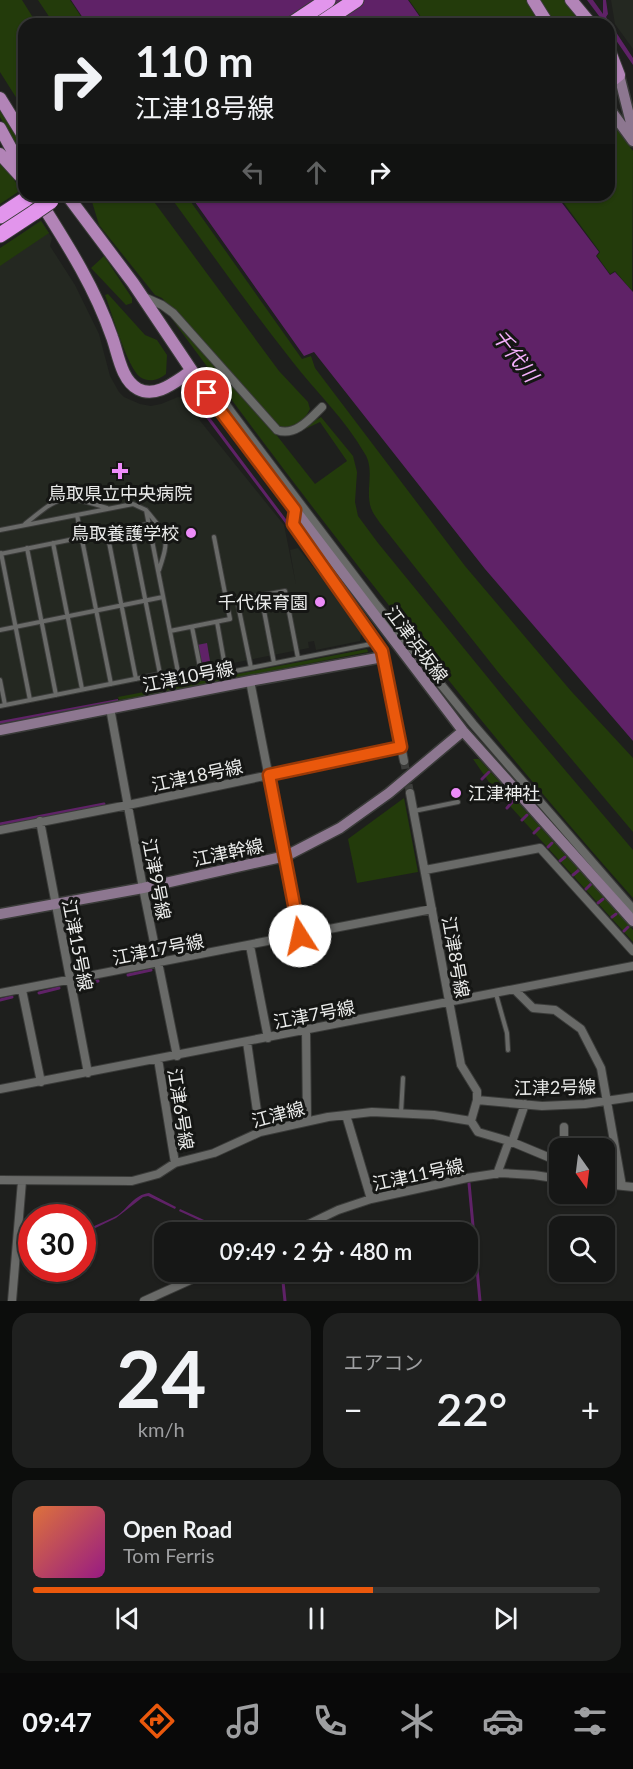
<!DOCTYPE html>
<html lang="ja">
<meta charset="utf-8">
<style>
:root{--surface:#161716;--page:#1f201f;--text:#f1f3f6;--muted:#9e9fa1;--line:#353635;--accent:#ea580c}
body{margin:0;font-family:Lato,"Noto Sans JP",sans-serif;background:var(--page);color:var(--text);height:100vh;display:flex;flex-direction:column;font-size:22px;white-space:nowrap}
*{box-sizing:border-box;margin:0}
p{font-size:20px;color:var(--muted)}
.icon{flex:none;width:33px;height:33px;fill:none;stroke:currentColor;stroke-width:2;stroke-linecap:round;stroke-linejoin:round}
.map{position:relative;height:1301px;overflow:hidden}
.details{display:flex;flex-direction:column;gap:12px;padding:12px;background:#0c0d0c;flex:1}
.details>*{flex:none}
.banner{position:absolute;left:18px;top:18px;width:597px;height:183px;border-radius:18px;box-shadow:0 2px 4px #0004,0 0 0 2px var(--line);background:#161716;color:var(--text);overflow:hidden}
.needle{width:39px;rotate:166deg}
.fabs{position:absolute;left:549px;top:1138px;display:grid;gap:12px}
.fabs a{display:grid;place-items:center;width:66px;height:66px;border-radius:12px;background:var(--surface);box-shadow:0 2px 4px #0004,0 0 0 2px var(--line);font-size:30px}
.speed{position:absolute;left:18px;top:1204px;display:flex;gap:12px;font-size:30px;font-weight:700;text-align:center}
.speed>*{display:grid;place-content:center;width:78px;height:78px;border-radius:50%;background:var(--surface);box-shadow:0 2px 4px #0004,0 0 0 2px var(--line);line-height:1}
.speed .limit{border:9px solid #d22;background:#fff;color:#111}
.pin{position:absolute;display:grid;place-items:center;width:51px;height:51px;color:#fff;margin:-26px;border:3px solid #fff;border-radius:50%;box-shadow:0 2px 6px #0007}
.me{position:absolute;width:66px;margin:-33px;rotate:350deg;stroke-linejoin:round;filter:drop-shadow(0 0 4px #0008)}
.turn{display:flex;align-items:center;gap:21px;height:126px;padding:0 18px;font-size:27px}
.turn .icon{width:78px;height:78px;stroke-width:2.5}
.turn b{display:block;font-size:42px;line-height:51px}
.lanes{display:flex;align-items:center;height:57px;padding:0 18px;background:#0003;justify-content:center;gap:30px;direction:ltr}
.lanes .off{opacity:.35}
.big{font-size:45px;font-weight:600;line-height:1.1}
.details .card{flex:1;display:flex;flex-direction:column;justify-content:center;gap:9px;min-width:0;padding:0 21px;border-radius:18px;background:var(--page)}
.details .dial{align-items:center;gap:0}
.dial b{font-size:78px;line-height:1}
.song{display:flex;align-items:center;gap:18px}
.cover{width:72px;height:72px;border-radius:9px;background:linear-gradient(135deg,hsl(20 70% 55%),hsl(310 70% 35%))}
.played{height:6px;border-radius:3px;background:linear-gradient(90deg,var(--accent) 60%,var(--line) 60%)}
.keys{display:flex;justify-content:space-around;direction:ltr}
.heat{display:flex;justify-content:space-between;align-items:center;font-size:33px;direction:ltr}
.details .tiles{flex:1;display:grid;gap:12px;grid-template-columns:1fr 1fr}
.card:last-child{grid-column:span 2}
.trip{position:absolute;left:154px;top:1222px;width:324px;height:60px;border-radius:18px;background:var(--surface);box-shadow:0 2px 4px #0004,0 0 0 2px var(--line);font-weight:600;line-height:60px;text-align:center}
.dock{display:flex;height:96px;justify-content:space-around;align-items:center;background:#090909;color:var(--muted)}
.dock .icon{width:42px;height:42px}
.dock .selected{color:var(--accent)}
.dock b{font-size:27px;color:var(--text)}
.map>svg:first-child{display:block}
.built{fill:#242821}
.green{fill:#233b0b}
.water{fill:#5f2267}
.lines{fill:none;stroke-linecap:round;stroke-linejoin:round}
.stream{stroke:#5f2267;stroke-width:3}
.street-tunnel{stroke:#3d3e3c;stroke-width:8;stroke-dasharray:8 4;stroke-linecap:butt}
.lane-casing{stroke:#3a3b39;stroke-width:6}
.street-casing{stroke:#3a3b39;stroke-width:10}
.secondary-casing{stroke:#3a3b39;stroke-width:13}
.primary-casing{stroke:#3a3b39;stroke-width:14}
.highway-casing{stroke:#3a3b39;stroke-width:17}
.lane{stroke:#696a68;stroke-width:4}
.street{stroke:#696a68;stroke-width:8}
.secondary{stroke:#8d7790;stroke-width:10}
.primary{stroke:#b284b7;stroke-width:12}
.highway{stroke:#e295ec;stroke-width:15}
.highway-bridge-casing{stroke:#3a3b39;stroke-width:17;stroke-linecap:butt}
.highway-bridge{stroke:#e295ec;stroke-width:15}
.route-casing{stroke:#983908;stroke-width:15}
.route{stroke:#ea580c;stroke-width:10}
.poi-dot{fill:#ed8cf9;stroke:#151614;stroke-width:2}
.labels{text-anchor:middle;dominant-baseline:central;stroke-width:6;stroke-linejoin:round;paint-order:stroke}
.poi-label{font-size:18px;fill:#eaebea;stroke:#151614;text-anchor:end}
.street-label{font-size:18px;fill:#eaebea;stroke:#151614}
.water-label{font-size:20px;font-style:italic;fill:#f4b0fc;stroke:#151614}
</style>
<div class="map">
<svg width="633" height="1301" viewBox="0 0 633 1301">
<rect width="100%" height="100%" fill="#1e1f1d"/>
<path class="built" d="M611,0H633V49L615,24Z
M41,220L52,238L50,246L75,285L99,334L110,376L119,392L124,397L140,404L151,406L161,404L178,397L198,401L197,417L284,525L296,585L290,550L298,548L362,628L360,641L316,650L314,641L308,642L309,648L0,709V249Z"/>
<path class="green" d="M0,0H22L37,24H24V110L0,72Z
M38,0H70L86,24H54Z
M409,0H527L543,24H426Z
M538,0H566L584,24H555Z
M0,106L24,144V159L0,117Z
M609,119L633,151L632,291L615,271L610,274L597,256L600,252L558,195H609Z
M1,161L21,190L0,204V163Z
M90,195H149L279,371L308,402L310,409C303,423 295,429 280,428L162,298L155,295L99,225Z
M169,195H186L302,359L311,356L315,368L465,566L571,691L633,758V832L498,672L380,523C377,518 373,514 371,508C365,490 375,470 365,454C345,419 316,392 292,361C249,307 210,251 169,195Z
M41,221L49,233L0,266V248Z
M104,256L132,298V303L126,305L91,268Z
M108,294L145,335L157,340L167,355L166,374C159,380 149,383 140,377C127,367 112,313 105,295Z
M166,311L252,404L315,484L347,461L320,422L303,430L302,428L321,417L353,456L357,472L355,502L358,516L378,543L525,723L633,850V898C466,710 314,513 166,311Z
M367,649L368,652L153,694L119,700L118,697Z
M473,759H479L633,930V942L491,785Z
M404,798L418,872L357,883L348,839Z"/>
<path class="water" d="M71,0H408L425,24H87Z
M587,0H593L603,14V0H606L608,14L606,17L633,58V65L609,30V24H605Z
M190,195H556L599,252L596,256L610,275L615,272L633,292V741L485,569L314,352L304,356Z
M207,643L210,661L200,663L197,645Z
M118,699V701L0,724V721Z
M149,1193L176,1207L175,1209L148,1196L143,1197L116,1218L83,1234V1232C94,1225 107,1221 118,1215C129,1207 134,1195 149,1193Z
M180,1209L226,1230L225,1232L179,1211Z"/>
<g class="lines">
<path class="stream" d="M200,407L302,543
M482,779L489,772
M494,793L501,787
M507,808L514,800
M522,820L527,815
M0,824L104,804
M534,833L539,828
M548,847L552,843
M560,861L565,857
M573,875L579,870
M586,889L591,884
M598,903L603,899
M612,917L616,914
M624,931L628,927
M128,975L151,970
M82,985L98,981
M39,993L59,988
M0,1000L12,997
M469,1183L480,1301
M282,1272L285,1301"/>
<path class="street-tunnel" d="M404,761L410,793"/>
<defs>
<path id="lane" d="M146,510C168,537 170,537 159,570
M77,515L111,684
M25,524C62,494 61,494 107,508
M0,530L133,504L146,510L180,682L376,643
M107,532L136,679
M53,543L82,689
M27,548L56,695
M1,553L30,700
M0,554L148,524
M261,595L274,663
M237,600L251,668
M227,602L285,591L298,658
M217,622L226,672
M192,627L202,677
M0,630L163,597
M170,631L230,619L214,537
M0,680L5,705
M0,706L160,674L131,528
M414,811L458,802
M496,994L507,1033L508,1050
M401,1113L403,1078"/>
<path id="street" d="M144,297L162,305L173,313L277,430C295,437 310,419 322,407
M204,372L232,413L375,603L473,724L633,909
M295,510L293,524L382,651L404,761
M250,681L300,936
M110,708L143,888L177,1056
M410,793L461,1065L477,1091V1100L471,1121
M40,821L88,1073
M0,830L128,805L401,747
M425,870L540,848L633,951
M250,946L268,1038
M22,990L41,1082
M515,990L533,1008L555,1010L581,1029L601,1068L622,1186
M0,993L432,909
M306,1030L307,1121
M247,1042L260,1132
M158,1059L175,1163
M0,1089L633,966
M477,1100L542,1106L585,1104L633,1097
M346,1115L371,1199
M512,1142L525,1104
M564,1149V1127
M497,1174L509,1141
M0,1180L132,1181L158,1174L175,1163L214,1153L260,1132L328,1117L372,1112L434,1115L471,1121L478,1132L512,1142L560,1162
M604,1184L633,1187
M290,1233L338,1210L371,1199L467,1178L500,1173L534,1175L560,1179
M12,1301L22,1181
M144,1301L208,1272"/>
<path id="secondary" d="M619,75L633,131
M609,108L633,141
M192,371L295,510L463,731L633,921
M0,730L250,681L383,657
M0,914L143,888L286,856L340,828L389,793L463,731"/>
<path id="primary" d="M533,0L548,24
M571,0L591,24
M609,49L619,75L609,83
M0,98L24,137
M0,128L24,172
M0,154L19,175
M36,195C65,241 94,285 112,337C118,353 121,380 138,389C157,399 177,380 192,371L133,283L67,195"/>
<path id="highway" d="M292,24L328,0
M320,24L356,0
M0,216L32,195
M0,235L35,212"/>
</defs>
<use href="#lane" class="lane-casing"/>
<use href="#street" class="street-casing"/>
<use href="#secondary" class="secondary-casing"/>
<use href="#primary" class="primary-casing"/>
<use href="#highway" class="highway-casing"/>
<use href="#lane" class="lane"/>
<use href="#street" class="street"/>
<use href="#secondary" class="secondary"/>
<use href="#primary" class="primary"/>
<use href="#highway" class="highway"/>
<defs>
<path id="highway-bridge" d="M35,212L51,201"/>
</defs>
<use href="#highway-bridge" class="highway-bridge-casing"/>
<use href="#highway-bridge" class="highway-bridge"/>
</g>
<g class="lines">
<defs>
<path id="route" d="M207,393L295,510L293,524L382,651L401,747L269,775L300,936"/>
</defs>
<use href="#route" class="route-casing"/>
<use href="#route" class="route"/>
</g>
<g class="poi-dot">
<path d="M117 462h6v6h6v6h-6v6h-6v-6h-6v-6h6z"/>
<circle cx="191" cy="533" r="6"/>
<circle cx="320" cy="602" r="6"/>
<circle cx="456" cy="793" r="6"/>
</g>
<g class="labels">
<g class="poi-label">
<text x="120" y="493" text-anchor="middle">鳥取県立中央病院</text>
<text x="179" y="533">鳥取養護学校</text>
<text x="308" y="602">千代保育園</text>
<text x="468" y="793" text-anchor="start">江津神社</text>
</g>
<g class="street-label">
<text transform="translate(417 644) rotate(53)">江津浜坂線</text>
<text transform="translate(188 676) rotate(-11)">江津10号線</text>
<text transform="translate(197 775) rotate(-12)">江津18号線</text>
<text transform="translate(228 852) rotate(-12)">江津幹線</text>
<text transform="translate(157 879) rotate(79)">江津9号線</text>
<text transform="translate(78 945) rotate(79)">江津15号線</text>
<text transform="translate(158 949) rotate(-11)">江津17号線</text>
<text transform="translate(456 957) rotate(80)">江津8号線</text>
<text transform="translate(314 1014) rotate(-11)">江津7号線</text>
<text transform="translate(555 1087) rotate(-1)">江津2号線</text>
<text transform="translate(181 1109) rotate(81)">江津6号線</text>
<text transform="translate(278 1114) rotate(-15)">江津線</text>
<text transform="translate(418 1174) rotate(-12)">江津11号線</text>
</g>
<g class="water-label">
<text transform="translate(516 355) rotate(52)">千代川</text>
</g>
</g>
</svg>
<div class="fabs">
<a><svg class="needle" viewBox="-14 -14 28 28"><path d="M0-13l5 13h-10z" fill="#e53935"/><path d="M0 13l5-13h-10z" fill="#9e9fa1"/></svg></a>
<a><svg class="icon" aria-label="search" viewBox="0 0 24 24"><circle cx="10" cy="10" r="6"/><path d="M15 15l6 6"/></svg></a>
</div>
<div class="speed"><div class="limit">30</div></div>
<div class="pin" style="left:207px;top:393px;background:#d93025"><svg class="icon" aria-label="arrive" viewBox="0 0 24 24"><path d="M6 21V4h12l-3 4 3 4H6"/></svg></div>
<svg class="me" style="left:300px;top:936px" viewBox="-20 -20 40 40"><circle r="19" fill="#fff"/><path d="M0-13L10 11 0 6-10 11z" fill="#ea580c"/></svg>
<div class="trip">09:49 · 2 分 · 480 m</div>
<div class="banner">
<div class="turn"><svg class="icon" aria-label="right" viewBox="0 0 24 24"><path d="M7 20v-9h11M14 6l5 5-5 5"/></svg><div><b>110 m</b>江津18号線</div></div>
<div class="lanes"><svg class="icon off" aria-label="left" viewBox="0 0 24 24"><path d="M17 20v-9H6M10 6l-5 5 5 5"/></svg><svg class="icon off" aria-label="ahead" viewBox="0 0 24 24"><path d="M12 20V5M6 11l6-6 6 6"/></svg><svg class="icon" aria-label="right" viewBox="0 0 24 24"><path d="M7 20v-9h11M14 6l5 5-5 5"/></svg></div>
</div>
</div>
<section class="details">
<div class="tiles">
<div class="card dial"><b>24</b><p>km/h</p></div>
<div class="card"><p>エアコン</p>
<div class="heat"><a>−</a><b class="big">22°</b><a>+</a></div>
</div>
<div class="card">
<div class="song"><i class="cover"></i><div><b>Open Road</b><p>Tom Ferris</p></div></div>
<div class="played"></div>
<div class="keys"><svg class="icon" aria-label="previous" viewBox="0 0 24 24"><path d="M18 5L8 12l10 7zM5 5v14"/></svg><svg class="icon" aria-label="pause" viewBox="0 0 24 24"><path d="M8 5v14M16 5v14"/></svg><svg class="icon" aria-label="next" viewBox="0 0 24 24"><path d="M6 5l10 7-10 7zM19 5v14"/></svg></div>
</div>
</div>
</section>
<nav class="dock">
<b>09:47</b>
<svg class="icon selected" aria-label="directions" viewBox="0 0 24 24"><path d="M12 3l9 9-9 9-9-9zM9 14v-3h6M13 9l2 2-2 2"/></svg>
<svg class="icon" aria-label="music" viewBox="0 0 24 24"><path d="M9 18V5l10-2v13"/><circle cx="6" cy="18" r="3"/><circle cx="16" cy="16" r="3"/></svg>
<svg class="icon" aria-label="phone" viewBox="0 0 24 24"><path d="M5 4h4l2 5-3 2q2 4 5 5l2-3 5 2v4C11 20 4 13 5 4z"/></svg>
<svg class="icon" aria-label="climate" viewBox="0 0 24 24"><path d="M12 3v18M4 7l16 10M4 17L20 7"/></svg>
<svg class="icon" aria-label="car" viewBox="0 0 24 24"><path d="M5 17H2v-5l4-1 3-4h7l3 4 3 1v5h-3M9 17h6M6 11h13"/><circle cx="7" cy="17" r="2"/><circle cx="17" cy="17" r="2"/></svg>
<svg class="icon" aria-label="filters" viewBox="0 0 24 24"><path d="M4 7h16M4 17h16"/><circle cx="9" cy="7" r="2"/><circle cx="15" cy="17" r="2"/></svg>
</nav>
